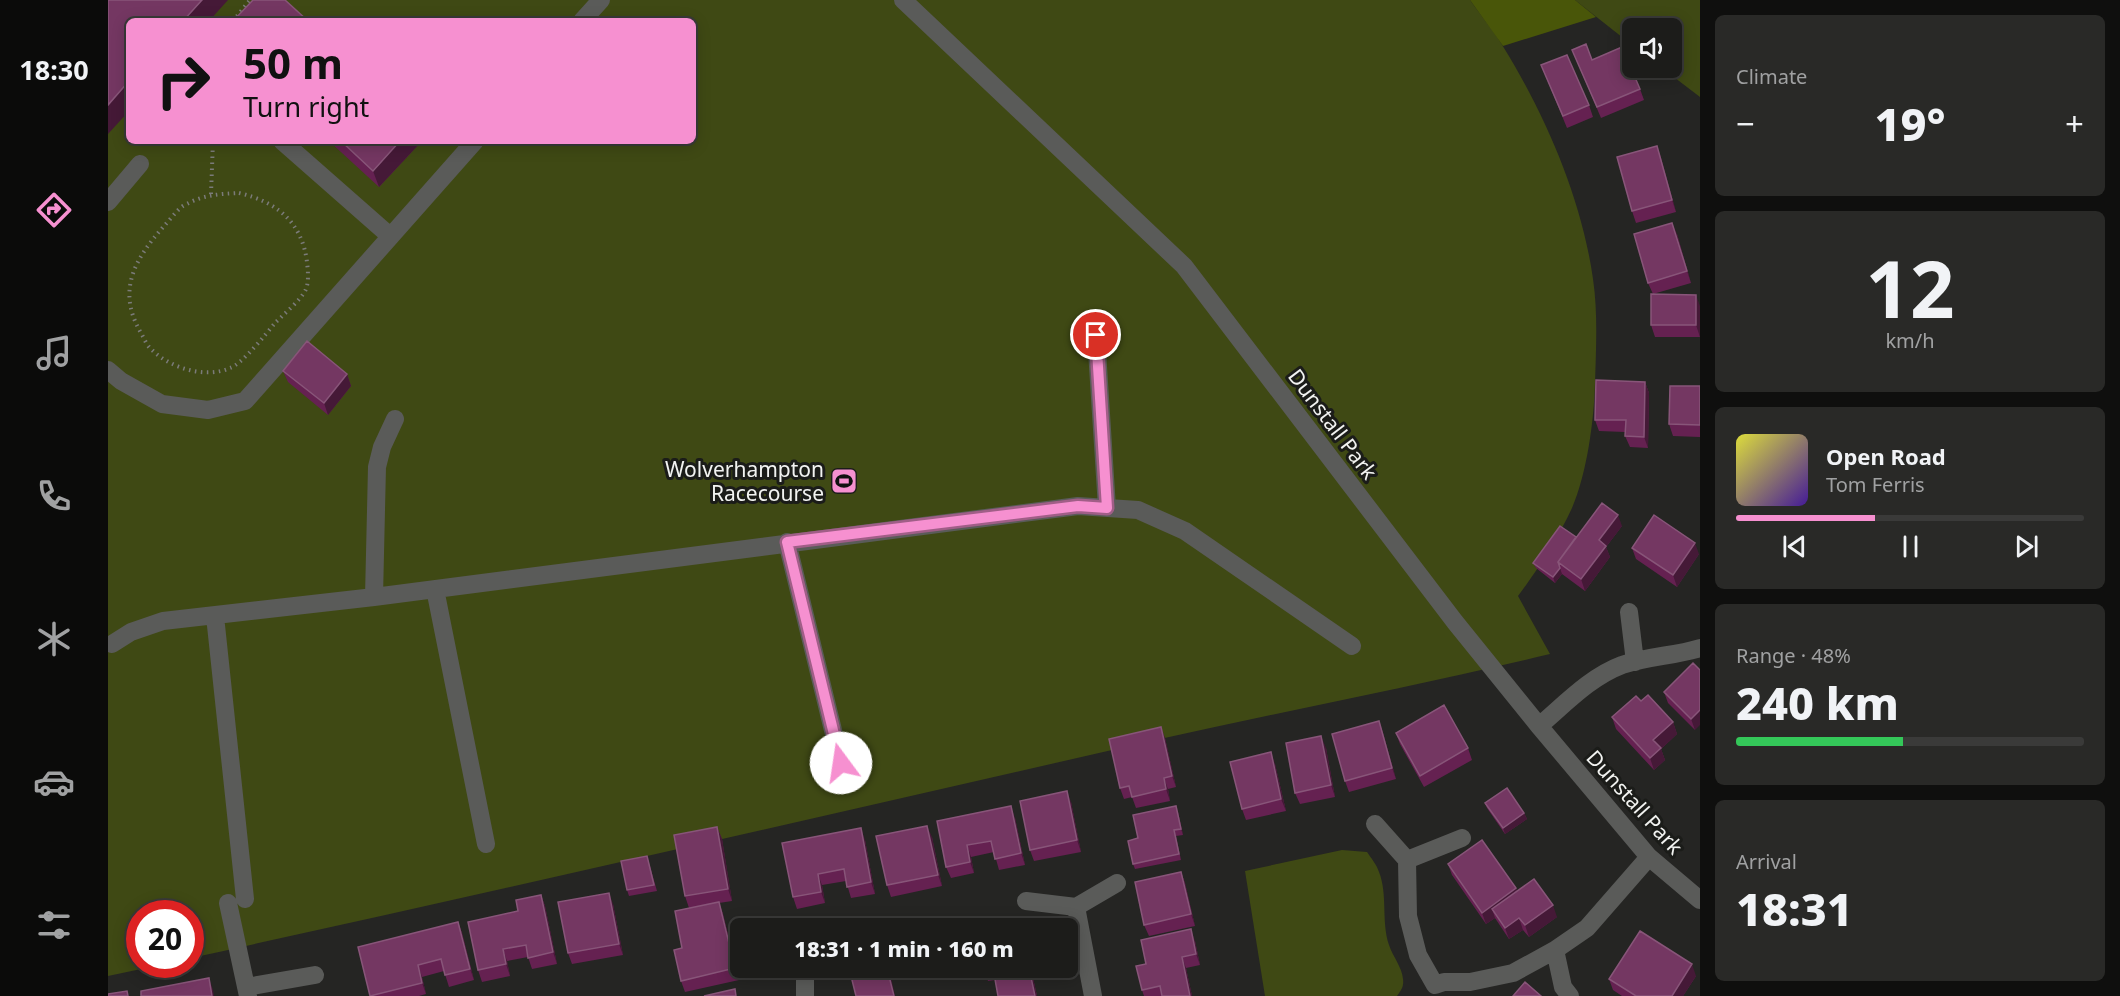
<!DOCTYPE html>
<meta charset="utf-8">
<style>
:root{--surface:#1c1c1a;--page:#292927;--text:#f1f3f6;--muted:#a0a1a2;--line:#3a3a39;--accent:#f690d0}
body{margin:0;font-family:"Noto Sans",sans-serif;background:var(--page);color:var(--text);height:100vh;display:flex;flex-direction:column;font-size:22px;white-space:nowrap}
*{box-sizing:border-box;margin:0}
p{font-size:20px;color:var(--muted)}
.icon{flex:none;width:33px;height:33px;fill:none;stroke:currentColor;stroke-width:2;stroke-linecap:round;stroke-linejoin:round}
.map{position:relative;flex:1;overflow:hidden}
.details{display:flex;flex-direction:column;gap:15px;padding:15px;background:#0f0f0e;width:420px}
.details>*{flex:none}
.guide{position:absolute;left:18px;top:18px;width:570px;height:126px;border-radius:9px;box-shadow:0 3px 15px #0003,0 0 0 2px var(--line);background:#f690d0;color:#111;overflow:hidden}
.tools{position:absolute;left:1514px;top:18px;display:grid;gap:12px}
.tools a{display:grid;place-items:center;width:60px;height:60px;border-radius:9px;background:var(--surface);box-shadow:0 3px 15px #0003,0 0 0 2px var(--line);font-size:30px}
.speed{position:absolute;left:18px;top:900px;display:flex;gap:12px;font-size:30px;font-weight:700;text-align:center}
.speed>*{display:grid;place-content:center;width:78px;height:78px;border-radius:50%;background:var(--surface);box-shadow:0 3px 15px #0003,0 0 0 2px var(--line);line-height:1}
.speed .limit{border:9px solid #d22;background:#fff;color:#111}
.pin{position:absolute;display:grid;place-items:center;width:51px;height:51px;color:#fff;margin:-26px;border:3px solid #fff;border-radius:50%;box-shadow:0 2px 6px #0007}
.me{position:absolute;width:66px;margin:-33px;rotate:346deg;stroke-linejoin:round;filter:drop-shadow(0 0 4px #0008)}
.turn{display:flex;align-items:center;gap:21px;height:126px;padding:0 18px;font-size:27px}
.turn .icon{width:78px;height:78px;stroke-width:2.5}
.turn b{display:block;font-size:42px;line-height:51px}
.big{font-size:45px;font-weight:800;line-height:1.1}
.details .tile{flex:1;display:flex;flex-direction:column;justify-content:center;gap:9px;min-width:0;padding:0 21px;border-radius:9px;background:var(--page)}
.details .dial{align-items:center;gap:0}
.dial b{font-size:78px;line-height:1}
.song{display:flex;align-items:center;gap:18px}
.cover{width:72px;height:72px;border-radius:9px;background:linear-gradient(135deg,hsl(60 70% 55%),hsl(260 70% 35%))}
.played{height:6px;border-radius:3px;background:linear-gradient(90deg,var(--accent) 40%,var(--line) 40%)}
.keys{display:flex;justify-content:space-around;direction:ltr}
.heat{display:flex;justify-content:space-between;align-items:center;font-size:33px;direction:ltr}
.charge{height:9px;border-radius:4px;background:linear-gradient(90deg,#34c759 48%,var(--line) 0)}
.trip{position:absolute;left:622px;top:918px;width:348px;height:60px;border-radius:9px;background:var(--surface);box-shadow:0 3px 15px #0003,0 0 0 2px var(--line);font-weight:800;line-height:60px;text-align:center}
main{display:flex;flex:1;min-height:0}
.tab-bar{display:flex;flex-direction:column;width:108px;justify-content:space-around;align-items:center;background:#0b0b0a;color:var(--muted)}
.tab-bar .icon{width:42px;height:42px}
.tab-bar .active{color:var(--accent)}
.tab-bar b{font-size:27px;color:var(--text)}
.map>svg:first-child{display:block}
.green{fill:#3f4914;fill-rule:evenodd}
.forest{fill:#495609}
.lines{fill:none;stroke-linecap:round;stroke-linejoin:round}
.path{stroke:#7b7b79;stroke-width:4;stroke-dasharray:1.5 4.5;stroke-linecap:butt}
.minor{stroke:#5a5b59;stroke-width:18}
.wall{fill:#652151}
.shaded-wall{fill:#451937}
.building{fill:#743762;stroke:#885579;stroke-width:1.5}
.route-casing{stroke:#a05e87;stroke-width:15}
.route{stroke:#f690d0;stroke-width:10}
.labels{text-anchor:middle;dominant-baseline:central;stroke-width:6;stroke-linejoin:round;paint-order:stroke}
.street-label{font-size:21px;fill:#f2f3f1;stroke:#1b1c19}
.poi-label{font-size:21px;fill:#f2f3f1;stroke:#1b1c19;text-anchor:end}
</style>
<main>
<nav class="tab-bar">
<b>18:30</b>
<svg class="icon active" aria-label="directions" viewBox="0 0 24 24"><path d="M12 3l9 9-9 9-9-9zM9 14v-3h6M13 9l2 2-2 2"/></svg>
<svg class="icon" aria-label="music" viewBox="0 0 24 24"><path d="M9 18V5l10-2v13"/><circle cx="6" cy="18" r="3"/><circle cx="16" cy="16" r="3"/></svg>
<svg class="icon" aria-label="phone" viewBox="0 0 24 24"><path d="M5 4h4l2 5-3 2q2 4 5 5l2-3 5 2v4C11 20 4 13 5 4z"/></svg>
<svg class="icon" aria-label="climate" viewBox="0 0 24 24"><path d="M12 3v18M4 7l16 10M4 17L20 7"/></svg>
<svg class="icon" aria-label="car" viewBox="0 0 24 24"><path d="M5 17H2v-5l4-1 3-4h7l3 4 3 1v5h-3M9 17h6M6 11h13"/><circle cx="7" cy="17" r="2"/><circle cx="17" cy="17" r="2"/></svg>
<svg class="icon" aria-label="filters" viewBox="0 0 24 24"><path d="M4 7h16M4 17h16"/><circle cx="9" cy="7" r="2"/><circle cx="15" cy="17" r="2"/></svg>
</nav>
<div class="map">
<svg width="1592" height="996" viewBox="0 0 1592 996">
<rect width="100%" height="100%" fill="#252523"/>
<path class="green" d="M0,0H1362C1373,16 1386,31 1396,48C1438,116 1474,200 1485,279C1490,313 1488,349 1487,383C1486,421 1479,473 1464,508C1449,540 1431,568 1410,596L1442,654C1313,685 1182,710 1052,739C729,813 406,887 83,958L82,914H32V964L52,965L0,976ZM21,21H585V141H21Z
M1467,0H1592V97L1554,68H1563V28H1524V45Z
M1234,850L1259,852C1263,858 1269,865 1271,872C1280,895 1273,921 1281,945C1285,957 1294,967 1295,979C1296,987 1293,990 1289,996H1157L1137,871Z"/>
<path class="forest" d="M1362,0H1467L1488,17L1395,46Z"/>
<g class="lines">
<path class="path" d="M125,21L142,0
M131,193C169,202 194,222 199,262C200,271 201,281 198,289C194,299 175,315 167,323C158,334 134,364 122,368C97,379 61,368 42,348C38,344 36,338 33,333C8,290 27,259 56,226C62,220 68,211 75,206C94,195 110,194 131,193Z
M103,194L105,141"/>
<path class="minor" d="M795,0L1076,266L1347,622L1431,726L1541,857L1592,900
M474,21L493,0
M174,141L282,236
M0,202L32,164
M988,335L999,508
M0,370L13,381L54,404L100,410L137,401L367,141
M679,542L733,763
M327,589L378,844
M266,597L269,467L274,447L287,419
M1521,612L1527,662
M107,616L137,899
M4,644L23,632L55,621L266,597L970,506L1030,510L1077,531L1244,646
M1431,726C1457,704 1482,677 1514,665C1540,656 1566,656 1592,648
M1267,824L1299,860L1300,916L1310,955L1327,985L1336,982H1362L1405,973L1447,950L1479,928L1541,857
M1299,860L1354,838
M918,901L968,907L1009,883
M120,903L140,996
M968,907L985,996
M1447,950L1455,987L1462,996
M697,968V996
M138,987L207,975"/>
</g>
<path class="wall" d="M1464,50L1484,60L1532,89L1536,100L1493,118Z
M1433,65L1481,105L1485,117L1459,128Z
M221,141H314L271,187Z
M1549,146L1553,158L1568,212L1528,223L1524,211Z
M1569,234L1583,283L1545,294L1540,283Z
M1588,295L1592,337H1547L1543,325Z
M175,371L239,374L243,386L220,415L180,382Z
M1537,382L1541,393L1540,448L1522,447L1517,436V432L1491,431L1487,420Z
M1592,386V437L1565,436L1561,424Z
M1514,526L1498,547L1502,557L1477,591L1454,574L1447,583L1428,568L1425,563L1468,537Z
M1524,548L1591,554L1569,587L1528,559Z
M1585,663L1587,730L1560,703L1556,692Z
M1533,701L1565,722L1569,734L1553,749L1557,760L1546,770L1508,729L1504,717Z
M1271,721L1275,733L1288,779L1241,792L1237,781Z
M1288,733L1360,748L1364,760L1316,787L1292,744Z
M1057,738L1068,787L1060,789L1062,801L1028,808L1024,797L1016,799L1012,788Z
M1218,748L1227,797L1192,804L1187,793Z
M1167,764L1178,811L1138,820L1134,809Z
M963,802L973,852L926,861L922,850Z
M1377,803L1416,813L1419,819L1397,834L1379,808Z
M1070,812L1075,835L1068,836L1073,860L1027,869L1025,864L1030,838Z
M907,818L917,865L891,870L886,852L863,857L866,873L843,878L838,867L829,821Z
M609,827L614,839L624,901L611,903L615,914L631,980L577,992L573,981L574,948L600,905L581,908L577,896Z
M824,837L834,886L783,897L779,885Z
M757,840L767,894L743,898L738,881L714,885L717,903L689,909L685,897L674,843Z
M539,856L549,891L521,896L519,890Z
M1340,864L1409,891L1449,917L1421,937L1415,930L1401,939L1387,918L1378,924L1344,875Z
M1073,872L1077,883L1087,926L1041,936L1036,925Z
M433,895L437,906L449,964L424,969L420,957L399,961L402,976L374,982L370,970L410,911Z
M505,904L515,955L464,964L460,953Z
M350,922L354,933L366,980L341,987L336,971L314,977L318,994L311,996H262Z
M1087,941L1092,965L1078,968L1084,996H1036L1034,990L1038,964Z
M876,968H927L928,972L924,973L929,996H890L887,980L880,981Z
M1588,976L1575,996H1514L1505,990L1501,979Z"/>
<path class="shaded-wall" d="M94,0H120L101,21H75Z
M21,81V111L0,134V105Z
M292,141H314L271,187L265,171Z
M1549,146L1553,158L1568,212L1564,200Z
M1564,223L1569,234L1583,283L1579,271Z
M1588,295L1592,306V337L1588,325Z
M239,374L243,386L220,415L216,403Z
M1537,382L1541,393L1540,448L1536,437Z
M1510,515L1514,526L1498,547L1502,557L1477,591L1473,579L1491,540Z
M1587,543L1591,554L1569,587L1565,575Z
M1452,568L1454,574L1447,583L1445,577Z
M1592,710V725L1587,730L1583,719Z
M1271,721L1275,733L1288,779L1284,768Z
M1565,722L1569,734L1553,749L1557,760L1546,770L1542,758L1545,740Z
M1053,727L1057,738L1068,787L1064,776Z
M1213,736L1218,748L1227,797L1223,785Z
M1163,752L1167,764L1178,811L1173,799Z
M1056,778L1060,789L1062,801L1058,789Z
M959,791L963,802L973,852L969,840Z
M903,806L907,818L917,865L913,853Z
M1068,806L1070,812L1075,835L1073,829Z
M1416,813L1419,819L1397,834L1395,828Z
M819,826L824,837L834,886L830,875Z
M609,827L614,839L624,901L620,889Z
M753,828L757,840L767,894L763,882Z
M859,845L863,857L866,873L862,862Z
M1073,872L1077,883L1087,926L1083,914Z
M710,874L714,885L717,903L713,892Z
M1408,888L1413,900L1384,909L1387,918L1378,924L1374,913Z
M501,893L505,904L515,955L511,944Z
M433,895L437,906L449,964L445,952Z
M611,902L615,914L631,980L627,968Z
M1445,905L1449,917L1421,937L1417,925Z
M1411,918L1415,930L1401,939L1397,928Z
M350,922L354,933L366,980L362,969Z
M1083,929L1087,941L1092,965L1088,954Z
M395,949L399,961L402,976L398,964Z
M1074,957L1078,968L1084,996H1082Z
M1584,964L1588,976L1575,996H1564Z
M310,965L314,977L318,994L314,983Z
M779,968H781L787,996H786Z
M921,968H923L924,973L929,996H927Z
M101,978L105,990L106,996H104Z"/>
<path class="building" d="M0,0H94L75,21H21V81L0,105Z
M145,0H177L200,21H125Z
M1478,44L1484,60L1514,47L1532,89L1489,107L1464,50Z
M1459,55L1481,105L1455,116L1433,65Z
M233,141H292L265,171Z
M1549,146L1564,200L1524,211L1509,157Z
M1564,223L1579,271L1540,283L1526,234Z
M1543,294L1588,295V325H1543Z
M199,341L239,374L216,403L175,371Z
M1488,380L1537,382L1536,437L1517,436L1518,420H1487Z
M1562,386H1592V425L1561,424Z
M1494,503L1510,515L1491,540L1498,546L1473,579L1450,562Z
M1546,515L1587,543L1565,575L1524,548Z
M1452,526L1468,537L1450,562L1452,568L1445,577L1425,563Z
M1585,663L1592,670V710L1583,719L1556,692Z
M1540,695L1565,722L1545,740L1553,748L1542,758L1504,717L1528,696L1533,701Z
M1336,705L1360,748L1312,776L1288,733Z
M1271,721L1284,768L1237,781L1224,734Z
M1053,727L1064,776L1056,778L1058,789L1024,797L1021,786L1012,788L1001,739Z
M1213,736L1223,785L1187,793L1178,743Z
M1163,752L1173,799L1134,809L1122,762Z
M1399,788L1416,813L1395,828L1377,803Z
M959,791L969,840L922,850L912,801Z
M903,806L913,853L887,859L883,841L859,845L862,862L838,867L829,821Z
M1068,806L1073,829L1066,830L1071,854L1025,864L1020,841L1030,838L1025,815Z
M819,826L830,875L779,885L768,836Z
M609,827L620,889L577,896L566,835Z
M753,828L763,882L739,887L736,869L710,874L713,892L685,897L674,843Z
M1374,840L1408,888L1374,913L1340,864Z
M539,856L546,885L519,890L513,861Z
M1073,872L1083,914L1036,925L1027,882Z
M1426,879L1445,905L1417,925L1411,918L1397,928L1384,909Z
M501,893L511,944L460,953L450,902Z
M433,895L445,952L420,958L418,945L395,949L398,964L370,970L360,922L410,911L408,900Z
M611,902L627,968L573,981L566,950L574,948L567,911Z
M350,922L362,969L337,975L333,959L310,965L314,983L262,996L250,947Z
M916,923L917,928H887Z
M1083,929L1088,954L1074,957L1082,996H1054L1052,986L1034,990L1028,966L1038,964L1033,940Z
M1532,931L1584,964L1564,996H1528L1501,979Z
M741,968H779L786,996H748Z
M876,968H921L927,996H890L885,968L876,969Z
M101,978L104,996H33V991Z
M1417,982L1433,996H1405Z
M627,989L628,996H596Z
M19,991L20,996H0V994Z"/>
<g class="lines">
<defs>
<path id="route" d="M733,763L679,542L970,506L999,508L988,335"/>
</defs>
<use href="#route" class="route-casing"/>
<use href="#route" class="route"/>
</g>
<defs>
<symbol id="stadium-square" viewBox="-11 -11 22 22"><rect x="-9" y="-9" width="18" height="18" rx="4" fill="#f690d0" stroke="#1b1c19"/><path d="M0-5a6.5 5 0 1 0 0 10a6.5 5 0 1 0 0-10ZM-3.5-1.8h7v3.6h-7Z" fill="#111"/></symbol>
</defs>
<g fill-rule="evenodd">
<use href="#stadium-square" x="721" y="466" width="30" height="30"/>
</g>
<g class="labels">
<g class="street-label">
<text transform="translate(1225 424) rotate(53)">Dunstall Park</text>
<text transform="translate(1527 802) rotate(48)">Dunstall Park</text>
</g>
<g class="poi-label">
<text x="716" y="469">Wolverhampton<tspan x="716" dy="24">Racecourse</tspan></text>
</g>
</g>
</svg>
<div class="tools">
<a><svg class="icon" aria-label="sound" viewBox="0 0 24 24"><path d="M4 9h4l5-4v14l-5-4H4zM17 9q2 3 0 6"/></svg></a>
</div>
<div class="speed"><div class="limit">20</div></div>
<div class="pin" style="left:988px;top:335px;background:#d93025"><svg class="icon" aria-label="arrive" viewBox="0 0 24 24"><path d="M6 21V4h12l-3 4 3 4H6"/></svg></div>
<svg class="me" style="left:733px;top:763px" viewBox="-20 -20 40 40"><circle r="19" fill="#fff"/><path d="M0-13L10 11 0 6-10 11z" fill="#f690d0"/></svg>
<div class="trip">18:31 · 1 min · 160 m</div>
<div class="guide">
<div class="turn"><svg class="icon" aria-label="right" viewBox="0 0 24 24"><path d="M7 20v-9h11M14 6l5 5-5 5"/></svg><div><b>50 m</b>Turn right</div></div>
</div>
</div>
<section class="details">
<div class="tile"><p>Climate</p>
<div class="heat"><a>−</a><b class="big">19°</b><a>+</a></div>
</div>
<div class="tile dial"><b>12</b><p>km/h</p></div>
<div class="tile">
<div class="song"><i class="cover"></i><div><b>Open Road</b><p>Tom Ferris</p></div></div>
<div class="played"></div>
<div class="keys"><svg class="icon" aria-label="previous" viewBox="0 0 24 24"><path d="M18 5L8 12l10 7zM5 5v14"/></svg><svg class="icon" aria-label="pause" viewBox="0 0 24 24"><path d="M8 5v14M16 5v14"/></svg><svg class="icon" aria-label="next" viewBox="0 0 24 24"><path d="M6 5l10 7-10 7zM19 5v14"/></svg></div>
</div>
<div class="tile"><p>Range · 48%</p><b class="big">240 km</b><div class="charge"></div></div>
<div class="tile"><p>Arrival</p><b class="big">18:31</b></div>
</section>
</main>
